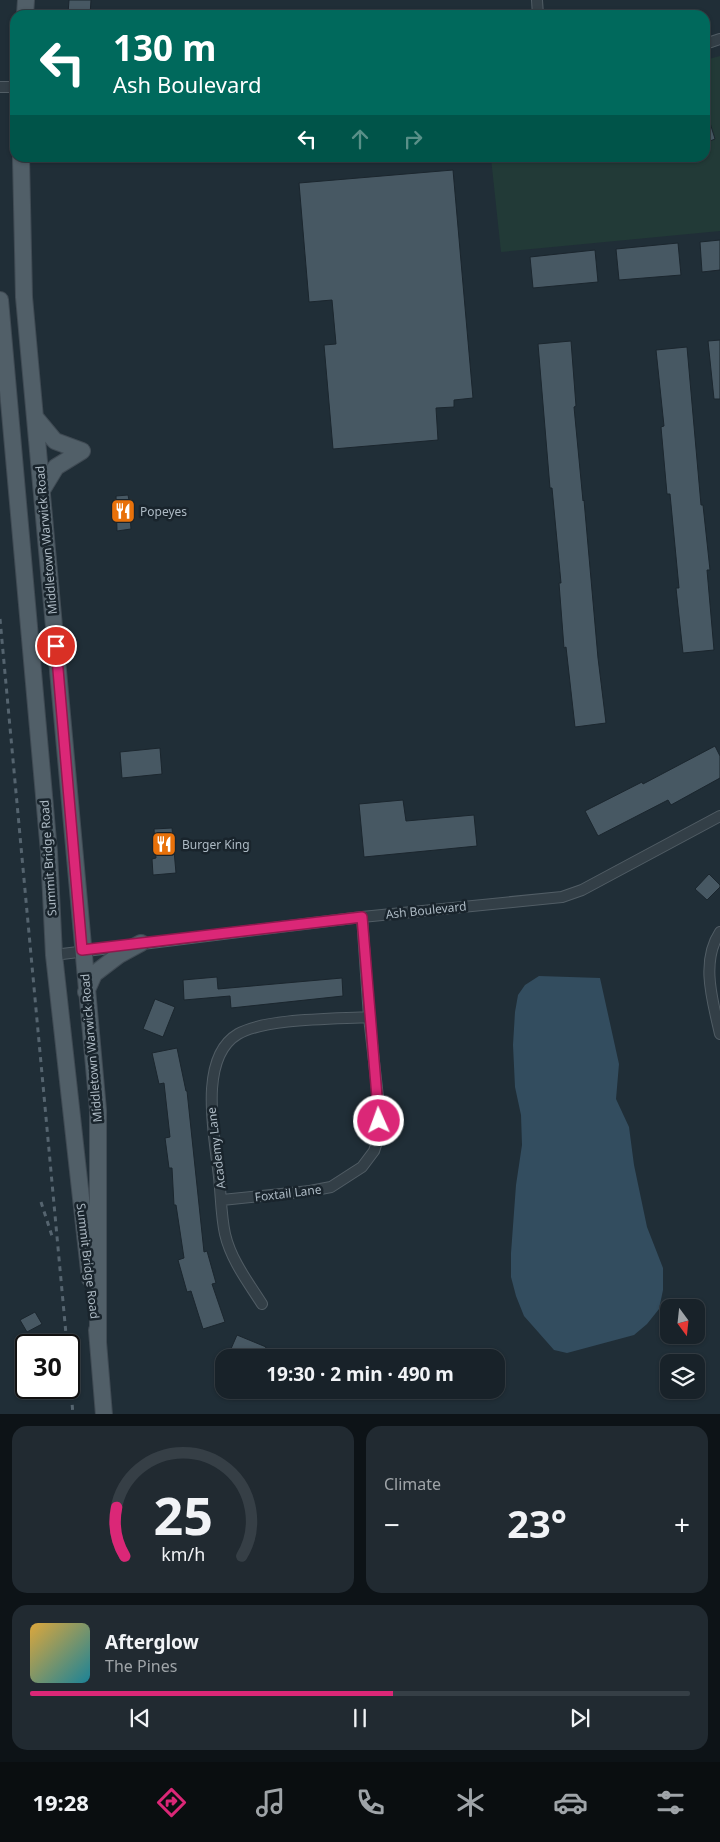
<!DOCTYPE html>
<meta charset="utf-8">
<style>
:root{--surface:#182229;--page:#212a31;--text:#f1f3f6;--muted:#9fa4a8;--line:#363f46;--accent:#db2777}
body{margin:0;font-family:"Noto Sans",sans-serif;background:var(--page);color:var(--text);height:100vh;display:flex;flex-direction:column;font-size:19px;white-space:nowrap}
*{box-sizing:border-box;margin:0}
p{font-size:16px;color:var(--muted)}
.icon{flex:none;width:28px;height:28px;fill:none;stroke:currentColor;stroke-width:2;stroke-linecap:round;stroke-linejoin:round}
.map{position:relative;height:1414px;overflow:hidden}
.drawer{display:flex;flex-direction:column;gap:12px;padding:12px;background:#0d1317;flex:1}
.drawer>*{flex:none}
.banner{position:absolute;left:10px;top:10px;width:700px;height:152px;border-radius:15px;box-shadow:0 1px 4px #0004,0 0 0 1px var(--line);background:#00695c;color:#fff;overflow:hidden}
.needle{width:32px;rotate:165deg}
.fabs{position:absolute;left:660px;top:1299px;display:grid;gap:10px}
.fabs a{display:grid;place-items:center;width:45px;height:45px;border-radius:10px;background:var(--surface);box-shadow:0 1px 4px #0004,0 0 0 1px var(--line);font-size:25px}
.speed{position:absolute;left:15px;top:1334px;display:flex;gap:10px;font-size:25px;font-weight:700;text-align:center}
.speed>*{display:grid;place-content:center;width:65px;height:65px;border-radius:50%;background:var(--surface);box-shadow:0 1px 4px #0004,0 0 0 1px var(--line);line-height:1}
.speed .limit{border:2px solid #111;border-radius:8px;background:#fff;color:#111}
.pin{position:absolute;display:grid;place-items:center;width:42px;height:42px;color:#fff;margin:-21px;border:2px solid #fff;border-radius:50%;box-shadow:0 1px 5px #0007}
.me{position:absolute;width:55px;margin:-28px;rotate:358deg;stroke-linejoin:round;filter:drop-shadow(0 0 4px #0008)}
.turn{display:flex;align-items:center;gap:18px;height:105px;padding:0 20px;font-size:22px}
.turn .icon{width:65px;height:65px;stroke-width:2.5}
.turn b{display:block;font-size:35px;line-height:42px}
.lanes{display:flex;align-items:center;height:48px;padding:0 20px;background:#0003;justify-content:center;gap:25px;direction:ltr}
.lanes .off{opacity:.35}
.big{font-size:38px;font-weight:700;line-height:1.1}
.drawer .card{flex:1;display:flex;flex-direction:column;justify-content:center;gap:8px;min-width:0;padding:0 18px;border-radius:15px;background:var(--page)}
.drawer .dial{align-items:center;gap:0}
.dial svg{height:130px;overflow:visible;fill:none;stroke:var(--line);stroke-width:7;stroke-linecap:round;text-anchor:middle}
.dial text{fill:var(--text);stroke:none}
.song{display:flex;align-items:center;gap:15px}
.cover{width:60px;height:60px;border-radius:8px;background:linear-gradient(135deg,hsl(40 70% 55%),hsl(190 70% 35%))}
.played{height:5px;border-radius:2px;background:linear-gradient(90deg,var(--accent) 55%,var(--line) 55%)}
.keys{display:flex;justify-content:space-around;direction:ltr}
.heat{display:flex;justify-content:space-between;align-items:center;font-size:28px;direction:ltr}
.drawer .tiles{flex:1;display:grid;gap:12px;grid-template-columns:1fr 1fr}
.card:last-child{grid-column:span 2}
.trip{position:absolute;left:215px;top:1349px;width:290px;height:50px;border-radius:15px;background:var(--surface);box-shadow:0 1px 4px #0004,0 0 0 1px var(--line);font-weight:700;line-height:50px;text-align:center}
.menu{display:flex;height:80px;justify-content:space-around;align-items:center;background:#0a0e10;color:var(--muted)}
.menu .icon{width:35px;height:35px}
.menu .current{color:var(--accent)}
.menu b{font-size:22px;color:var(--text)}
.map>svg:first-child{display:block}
.green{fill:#223a37}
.water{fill:#334d5f}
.building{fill:#475863;stroke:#1b262e}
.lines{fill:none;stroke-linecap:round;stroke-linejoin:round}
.street-casing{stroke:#515d65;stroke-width:12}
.primary-casing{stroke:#404b54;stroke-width:18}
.street{stroke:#333f47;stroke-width:10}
.primary{stroke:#515f68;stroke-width:16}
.rail{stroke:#55646f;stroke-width:3;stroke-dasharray:5 5;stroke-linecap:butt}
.route-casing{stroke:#8e194d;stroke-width:12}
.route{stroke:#db2777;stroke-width:9}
.labels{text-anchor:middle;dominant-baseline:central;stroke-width:5;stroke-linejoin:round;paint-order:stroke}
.poi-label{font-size:12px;fill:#adbac4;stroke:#19242c;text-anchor:start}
.street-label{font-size:12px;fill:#adbac4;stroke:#19242c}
</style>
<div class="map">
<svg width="720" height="1415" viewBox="0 0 720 1415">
<rect width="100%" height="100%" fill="#202e37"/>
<path class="green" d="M720,56V231L501,252L491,158H705V60Z"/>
<path class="water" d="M539,976L600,978L619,1064L616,1099L629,1127L634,1165L647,1227L663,1268V1290L659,1309L647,1324L634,1335L567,1353L554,1350L524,1316L516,1296L511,1277V1253L516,1185L522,1145L521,1115L515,1087L513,1045L515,1012L518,995L525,985Z"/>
<path class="building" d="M69,0H91L90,15L68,14Z
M705,113H707L715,139L705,143Z
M453,170L473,398L454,400V407L436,408L438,440L333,449L324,345L336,344L332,300L309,302L299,183Z
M720,240V270L702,272L700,242Z
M678,243L681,275L619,280L616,249Z
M595,250L598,282L533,288L530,257Z
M720,340V399H714L708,341Z
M571,341L576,406L574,407L583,501L584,500L598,658L606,723L575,727L566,647L564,648L559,583H561L552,488H550L538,344Z
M687,347L701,505H703L710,570H707L714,650L683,653L676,588H679L670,494H667L661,427L664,426L656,350Z
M128,495L132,516H130L131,529L117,531L116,496Z
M715,746L720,756V778L671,805L668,800L598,836L585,811L642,782L643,784Z
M160,748L162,774L122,778L120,752Z
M403,800L406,821L474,815L477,846L364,857L359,804Z
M172,828L176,873L153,875L152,859L156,858L154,829Z
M709,874L720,885V887L707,900L695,889Z
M217,977L218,989L342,978L343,996L231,1008L230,996L184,1000L183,980Z
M155,999L175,1007L163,1037L143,1029Z
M177,1048L186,1091H187L204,1252L207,1251L216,1283L212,1284L225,1322L203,1329L191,1291L187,1292L178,1260L184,1258L176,1205H174L172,1168H169L165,1138L170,1137L164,1083L159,1084L152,1053Z
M35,1312L42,1324L27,1332L20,1320Z
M237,1335L266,1347L261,1358H227Z"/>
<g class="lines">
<defs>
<path id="street" d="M537,0L538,15
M705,44L720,39
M0,87H15
M720,932C700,962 713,1002 720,1034
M54,955L362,917L562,897L582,890L720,816
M222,1200L310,1191L331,1187L362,1167L374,1151L379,1136V1106L369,1017L362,917
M262,1304C248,1282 231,1260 225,1234C221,1216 221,1195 219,1177C215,1138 197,1058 238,1034C266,1018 336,1019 369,1017"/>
<path id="primary" d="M25,15L26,0
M21,158L24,297L98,1110V1341
M0,300L49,852L54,955L90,1279
M35,417L55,441L82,451
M42,490L56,467L82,451
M86,992L94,974L119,955L141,943
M97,1330L104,1415"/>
</defs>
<use href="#street" class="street-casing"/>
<use href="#primary" class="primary-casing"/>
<use href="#street" class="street"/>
<use href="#primary" class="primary"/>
<path class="rail" d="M0,619L67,1345
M41,1202L52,1236
M69,1365L73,1415"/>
</g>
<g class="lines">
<defs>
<path id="route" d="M56,646L82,950L362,917L379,1121"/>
</defs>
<use href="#route" class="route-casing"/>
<use href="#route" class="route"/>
</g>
<defs>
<symbol id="restaurant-square" viewBox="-11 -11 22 22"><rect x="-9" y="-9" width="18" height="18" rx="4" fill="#e8710a" stroke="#19242c"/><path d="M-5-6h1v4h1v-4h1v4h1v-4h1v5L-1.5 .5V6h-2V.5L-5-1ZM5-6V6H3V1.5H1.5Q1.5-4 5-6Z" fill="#fff"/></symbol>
</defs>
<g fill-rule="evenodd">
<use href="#restaurant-square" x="109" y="497" width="28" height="28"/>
<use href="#restaurant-square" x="150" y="830" width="28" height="28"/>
</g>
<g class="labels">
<g class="poi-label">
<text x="140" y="511">Popeyes</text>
<text x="182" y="844">Burger King</text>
</g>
<g class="street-label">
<text transform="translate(46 540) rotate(-95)">Middletown Warwick Road</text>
<text transform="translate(48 858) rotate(-94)">Summit Bridge Road</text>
<text transform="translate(426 910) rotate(-6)">Ash Boulevard</text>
<text transform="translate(91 1048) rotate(-95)">Middletown Warwick Road</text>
<text transform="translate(216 1148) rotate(-97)">Academy Lane</text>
<text transform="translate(288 1193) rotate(-7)">Foxtail Lane</text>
<text transform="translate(88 1261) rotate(83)">Summit Bridge Road</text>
</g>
</g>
</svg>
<div class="fabs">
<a><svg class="needle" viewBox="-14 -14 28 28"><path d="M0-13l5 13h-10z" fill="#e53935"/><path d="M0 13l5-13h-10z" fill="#9fa4a8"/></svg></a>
<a><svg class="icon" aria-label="layers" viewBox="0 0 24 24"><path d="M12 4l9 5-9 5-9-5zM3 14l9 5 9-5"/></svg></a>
</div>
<div class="speed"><div class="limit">30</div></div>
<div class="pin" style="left:56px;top:646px;background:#d93025"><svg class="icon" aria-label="arrive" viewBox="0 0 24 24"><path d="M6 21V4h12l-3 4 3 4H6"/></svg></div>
<svg class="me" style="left:379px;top:1121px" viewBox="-20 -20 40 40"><circle r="17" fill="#db2777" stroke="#fff" stroke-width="3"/><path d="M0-11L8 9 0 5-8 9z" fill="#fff"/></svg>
<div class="trip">19:30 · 2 min · 490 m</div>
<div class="banner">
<div class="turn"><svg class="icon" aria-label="left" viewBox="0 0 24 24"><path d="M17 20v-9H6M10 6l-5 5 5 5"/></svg><div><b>130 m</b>Ash Boulevard</div></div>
<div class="lanes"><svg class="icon" aria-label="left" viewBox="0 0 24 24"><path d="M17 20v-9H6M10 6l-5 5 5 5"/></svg><svg class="icon off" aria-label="ahead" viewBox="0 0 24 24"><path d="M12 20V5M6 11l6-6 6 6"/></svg><svg class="icon off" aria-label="right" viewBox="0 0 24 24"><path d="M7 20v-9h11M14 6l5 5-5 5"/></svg></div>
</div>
</div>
<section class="drawer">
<div class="tiles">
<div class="card dial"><svg viewBox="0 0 100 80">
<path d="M14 69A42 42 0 1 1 86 69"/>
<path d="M14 69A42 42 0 0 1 9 39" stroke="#db2777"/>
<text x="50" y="56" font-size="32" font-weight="700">25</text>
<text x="50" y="72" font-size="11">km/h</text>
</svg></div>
<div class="card"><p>Climate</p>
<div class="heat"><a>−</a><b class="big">23°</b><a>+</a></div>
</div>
<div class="card">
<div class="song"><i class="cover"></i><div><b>Afterglow</b><p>The Pines</p></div></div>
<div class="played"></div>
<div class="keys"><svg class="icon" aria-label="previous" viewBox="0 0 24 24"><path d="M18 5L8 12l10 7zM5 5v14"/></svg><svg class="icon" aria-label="pause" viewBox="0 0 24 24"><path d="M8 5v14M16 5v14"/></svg><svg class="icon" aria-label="next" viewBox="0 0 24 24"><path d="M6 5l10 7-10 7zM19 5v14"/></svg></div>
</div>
</div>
</section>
<nav class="menu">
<b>19:28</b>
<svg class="icon current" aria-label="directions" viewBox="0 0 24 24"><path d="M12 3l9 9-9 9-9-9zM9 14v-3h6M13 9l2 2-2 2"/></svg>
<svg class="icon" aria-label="music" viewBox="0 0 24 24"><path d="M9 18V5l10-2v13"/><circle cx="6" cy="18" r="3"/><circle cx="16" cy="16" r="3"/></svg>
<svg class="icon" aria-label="phone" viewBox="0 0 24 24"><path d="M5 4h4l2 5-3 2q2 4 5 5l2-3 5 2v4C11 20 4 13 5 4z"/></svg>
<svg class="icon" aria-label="climate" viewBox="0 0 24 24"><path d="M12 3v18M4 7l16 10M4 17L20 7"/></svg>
<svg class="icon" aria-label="car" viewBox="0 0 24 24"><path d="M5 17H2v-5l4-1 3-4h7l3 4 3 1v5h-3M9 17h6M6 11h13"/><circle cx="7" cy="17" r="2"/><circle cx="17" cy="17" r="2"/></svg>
<svg class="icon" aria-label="filters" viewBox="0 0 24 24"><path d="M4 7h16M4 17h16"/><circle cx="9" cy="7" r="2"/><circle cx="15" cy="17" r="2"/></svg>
</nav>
